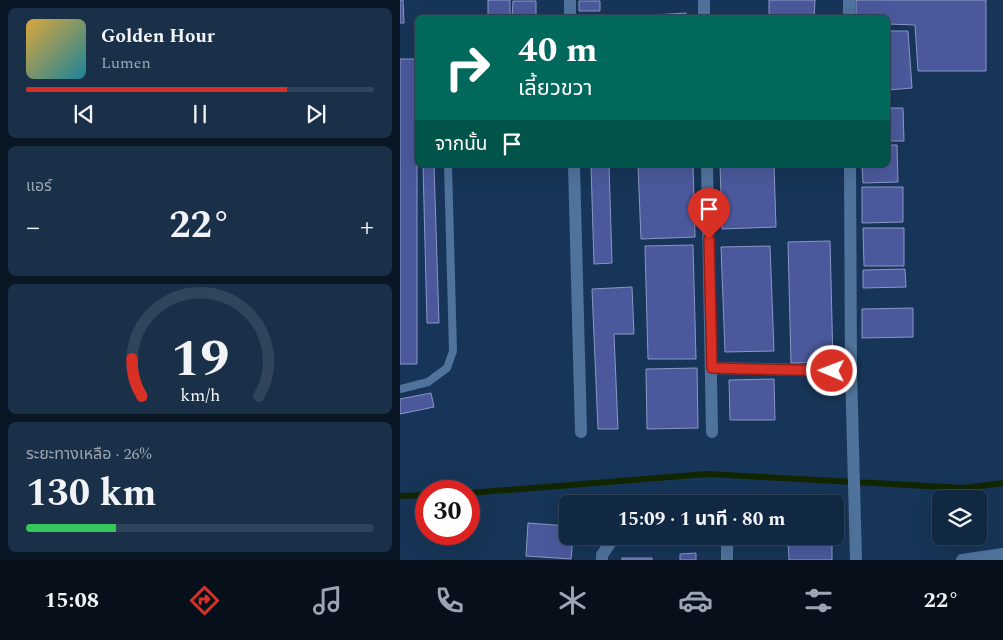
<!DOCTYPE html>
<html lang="th">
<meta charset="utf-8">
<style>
:root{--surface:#112842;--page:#1a3049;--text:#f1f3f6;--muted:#9ca6b2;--line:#30445b;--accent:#d93025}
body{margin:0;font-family:Spectral,"Noto Sans Thai",serif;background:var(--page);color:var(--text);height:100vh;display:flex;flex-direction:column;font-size:19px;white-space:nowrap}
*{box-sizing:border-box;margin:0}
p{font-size:16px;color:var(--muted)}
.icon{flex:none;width:28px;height:28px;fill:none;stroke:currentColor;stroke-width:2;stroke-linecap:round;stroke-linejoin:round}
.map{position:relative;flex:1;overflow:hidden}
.details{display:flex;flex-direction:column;gap:8px;padding:8px;background:#091624;width:400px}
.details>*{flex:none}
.banner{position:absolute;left:15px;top:15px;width:475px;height:152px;border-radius:8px;box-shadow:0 5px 20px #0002,0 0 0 1px var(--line);background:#00695c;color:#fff;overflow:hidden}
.fabs{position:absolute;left:532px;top:490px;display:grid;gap:10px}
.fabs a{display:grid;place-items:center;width:55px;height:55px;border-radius:8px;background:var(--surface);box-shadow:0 5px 20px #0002,0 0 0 1px var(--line);font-size:25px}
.speed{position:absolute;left:15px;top:480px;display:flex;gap:10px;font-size:25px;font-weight:700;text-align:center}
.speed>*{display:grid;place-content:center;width:65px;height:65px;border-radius:50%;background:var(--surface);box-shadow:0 5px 20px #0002,0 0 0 1px var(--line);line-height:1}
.speed .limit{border:8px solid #d22;background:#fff;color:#111}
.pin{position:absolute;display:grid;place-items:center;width:42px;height:42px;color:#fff;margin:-51px -21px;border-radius:50% 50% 50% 0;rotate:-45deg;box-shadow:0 0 5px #0007}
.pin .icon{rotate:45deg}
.me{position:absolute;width:55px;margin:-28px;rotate:271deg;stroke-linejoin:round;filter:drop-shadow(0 0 4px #0008)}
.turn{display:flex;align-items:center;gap:18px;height:105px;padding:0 20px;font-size:22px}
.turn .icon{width:65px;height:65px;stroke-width:2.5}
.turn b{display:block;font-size:35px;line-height:42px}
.then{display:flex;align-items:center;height:48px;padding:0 20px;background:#0003;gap:10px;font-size:19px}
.big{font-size:38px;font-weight:700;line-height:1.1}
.details .tile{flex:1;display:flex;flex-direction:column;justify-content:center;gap:8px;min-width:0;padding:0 18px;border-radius:8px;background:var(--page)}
.details .dial{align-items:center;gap:0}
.dial svg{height:130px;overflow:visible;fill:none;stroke:var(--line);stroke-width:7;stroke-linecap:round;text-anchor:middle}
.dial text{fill:var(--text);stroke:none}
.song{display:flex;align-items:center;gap:15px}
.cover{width:60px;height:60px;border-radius:8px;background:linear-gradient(135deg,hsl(40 70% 55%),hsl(190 70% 35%))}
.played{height:5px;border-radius:2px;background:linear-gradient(90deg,var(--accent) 75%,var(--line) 75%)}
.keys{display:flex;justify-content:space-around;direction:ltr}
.heat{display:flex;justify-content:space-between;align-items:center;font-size:28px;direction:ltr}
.charge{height:8px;border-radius:4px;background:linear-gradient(90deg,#34c759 26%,var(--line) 0)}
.trip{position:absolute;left:159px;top:495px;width:285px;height:50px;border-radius:8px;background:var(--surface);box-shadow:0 5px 20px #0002,0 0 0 1px var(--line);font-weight:700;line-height:50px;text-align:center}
.tab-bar{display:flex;height:80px;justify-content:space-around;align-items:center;background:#07101a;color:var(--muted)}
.tab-bar .icon{width:35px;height:35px}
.tab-bar .current{color:var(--accent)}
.tab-bar b{font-size:22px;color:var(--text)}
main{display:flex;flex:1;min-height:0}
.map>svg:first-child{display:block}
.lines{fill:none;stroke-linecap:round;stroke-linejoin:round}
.stream{stroke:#112501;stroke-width:6}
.building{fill:#4b599c;stroke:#8b97c6}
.service{stroke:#50739c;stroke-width:8}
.minor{stroke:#50739c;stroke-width:12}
.tertiary{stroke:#50739c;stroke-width:12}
.route-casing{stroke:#8d1f18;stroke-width:12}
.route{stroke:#d93025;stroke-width:9}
</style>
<main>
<section class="details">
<div class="tile">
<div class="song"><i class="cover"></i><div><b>Golden Hour</b><p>Lumen</p></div></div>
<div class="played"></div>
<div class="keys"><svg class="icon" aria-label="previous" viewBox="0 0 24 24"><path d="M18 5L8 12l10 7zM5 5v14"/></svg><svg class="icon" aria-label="pause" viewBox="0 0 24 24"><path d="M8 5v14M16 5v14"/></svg><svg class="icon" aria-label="next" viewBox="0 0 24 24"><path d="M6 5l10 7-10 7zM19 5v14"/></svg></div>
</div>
<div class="tile"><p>แอร์</p>
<div class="heat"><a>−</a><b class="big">22°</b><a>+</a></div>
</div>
<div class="tile dial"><svg viewBox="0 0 100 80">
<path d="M14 69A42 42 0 1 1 86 69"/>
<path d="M14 69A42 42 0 0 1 8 46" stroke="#d93025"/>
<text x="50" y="56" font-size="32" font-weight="700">19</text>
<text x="50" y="72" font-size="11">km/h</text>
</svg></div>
<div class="tile"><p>ระยะทางเหลือ · 26%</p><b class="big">130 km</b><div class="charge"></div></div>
</section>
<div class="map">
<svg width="603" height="560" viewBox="0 0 603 560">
<rect width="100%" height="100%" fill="#173558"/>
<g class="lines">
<path class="stream" d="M69,493L307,474L564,488L603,483
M0,496L26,495"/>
</g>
<path class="building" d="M0,0H3L4,23H0Z
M88,0H110V18H88Z
M369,0H415L414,18H369Z
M456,0H586V71H518L515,25L488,24V18H456Z
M113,1H136V18H112Z
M179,1H200V11H179Z
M286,13L287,18H236L235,16Z
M488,31H508L512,88L488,90Z
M0,59H17V364H0Z
M488,108H503L504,141H488Z
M488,145H497L498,182L463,183L462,165H488Z
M23,165H34L39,323H27Z
M191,165H209L212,263L194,264Z
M238,165H293L295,237L241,239Z
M320,165H374L376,227L322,229Z
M462,187H503V222L462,223Z
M463,228H504V266H464Z
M430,241L433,362L391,363L388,242Z
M293,245L296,359H248L245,246Z
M370,246L374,351L325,352L321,247Z
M505,269L506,287L463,288V270Z
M232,287L234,334H214L218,429H198L192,289Z
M513,308V337L462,338V309Z
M297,368L298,428L247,429L246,369Z
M374,379L375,420H330L329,380Z
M31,393L34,407L0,414V399Z
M128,523L168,526V536H173L171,559L126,556Z
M335,536H370L369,544L335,541Z
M388,541H432V560H389Z
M296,553V560H280V554Z
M222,558H252V560H222Z"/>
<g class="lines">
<path class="service" d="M0,389L28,382L47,368L53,351L48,165"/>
<path class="minor" d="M170,0V18
M304,0V18
M174,165L181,432
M307,165L312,432
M312,368L451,371
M273,536L327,539V560
M202,560V555L215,536
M562,560L603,554"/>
<path class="tertiary" d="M449,0V18
M450,165L451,371L456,560"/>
</g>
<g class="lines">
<defs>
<path id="route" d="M309,239L312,368L432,371"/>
</defs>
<use href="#route" class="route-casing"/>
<use href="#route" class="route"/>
</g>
</svg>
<div class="fabs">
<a><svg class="icon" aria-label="layers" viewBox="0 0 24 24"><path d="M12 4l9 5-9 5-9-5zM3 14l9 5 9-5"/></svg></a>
</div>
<div class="speed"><div class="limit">30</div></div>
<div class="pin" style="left:309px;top:239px;background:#d93025"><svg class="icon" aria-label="arrive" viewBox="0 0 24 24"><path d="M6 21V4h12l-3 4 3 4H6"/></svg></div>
<svg class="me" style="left:432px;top:371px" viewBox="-20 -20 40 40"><circle r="17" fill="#d93025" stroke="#fff" stroke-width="3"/><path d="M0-11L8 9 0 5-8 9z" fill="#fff"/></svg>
<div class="trip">15:09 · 1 นาที · 80 m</div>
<div class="banner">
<div class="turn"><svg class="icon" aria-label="right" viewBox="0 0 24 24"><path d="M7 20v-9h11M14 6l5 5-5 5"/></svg><div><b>40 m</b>เลี้ยวขวา</div></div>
<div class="then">จากนั้น<svg class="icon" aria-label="arrive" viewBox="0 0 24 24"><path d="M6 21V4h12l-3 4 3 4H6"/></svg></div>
</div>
</div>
</main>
<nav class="tab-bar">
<b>15:08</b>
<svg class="icon current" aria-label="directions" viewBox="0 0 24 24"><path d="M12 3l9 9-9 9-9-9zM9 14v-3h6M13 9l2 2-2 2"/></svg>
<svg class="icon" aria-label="music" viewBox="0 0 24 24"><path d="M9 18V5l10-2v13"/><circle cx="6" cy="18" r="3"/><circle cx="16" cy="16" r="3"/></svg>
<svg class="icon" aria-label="phone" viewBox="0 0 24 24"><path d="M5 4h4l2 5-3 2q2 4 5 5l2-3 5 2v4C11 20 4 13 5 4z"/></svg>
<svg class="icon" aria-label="climate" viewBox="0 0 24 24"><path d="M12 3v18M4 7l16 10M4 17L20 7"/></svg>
<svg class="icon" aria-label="car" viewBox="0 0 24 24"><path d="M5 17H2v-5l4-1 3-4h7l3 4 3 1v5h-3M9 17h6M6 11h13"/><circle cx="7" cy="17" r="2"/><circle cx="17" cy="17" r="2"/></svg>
<svg class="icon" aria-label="filters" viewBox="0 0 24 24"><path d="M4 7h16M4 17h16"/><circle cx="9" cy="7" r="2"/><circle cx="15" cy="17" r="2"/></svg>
<b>22°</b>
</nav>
